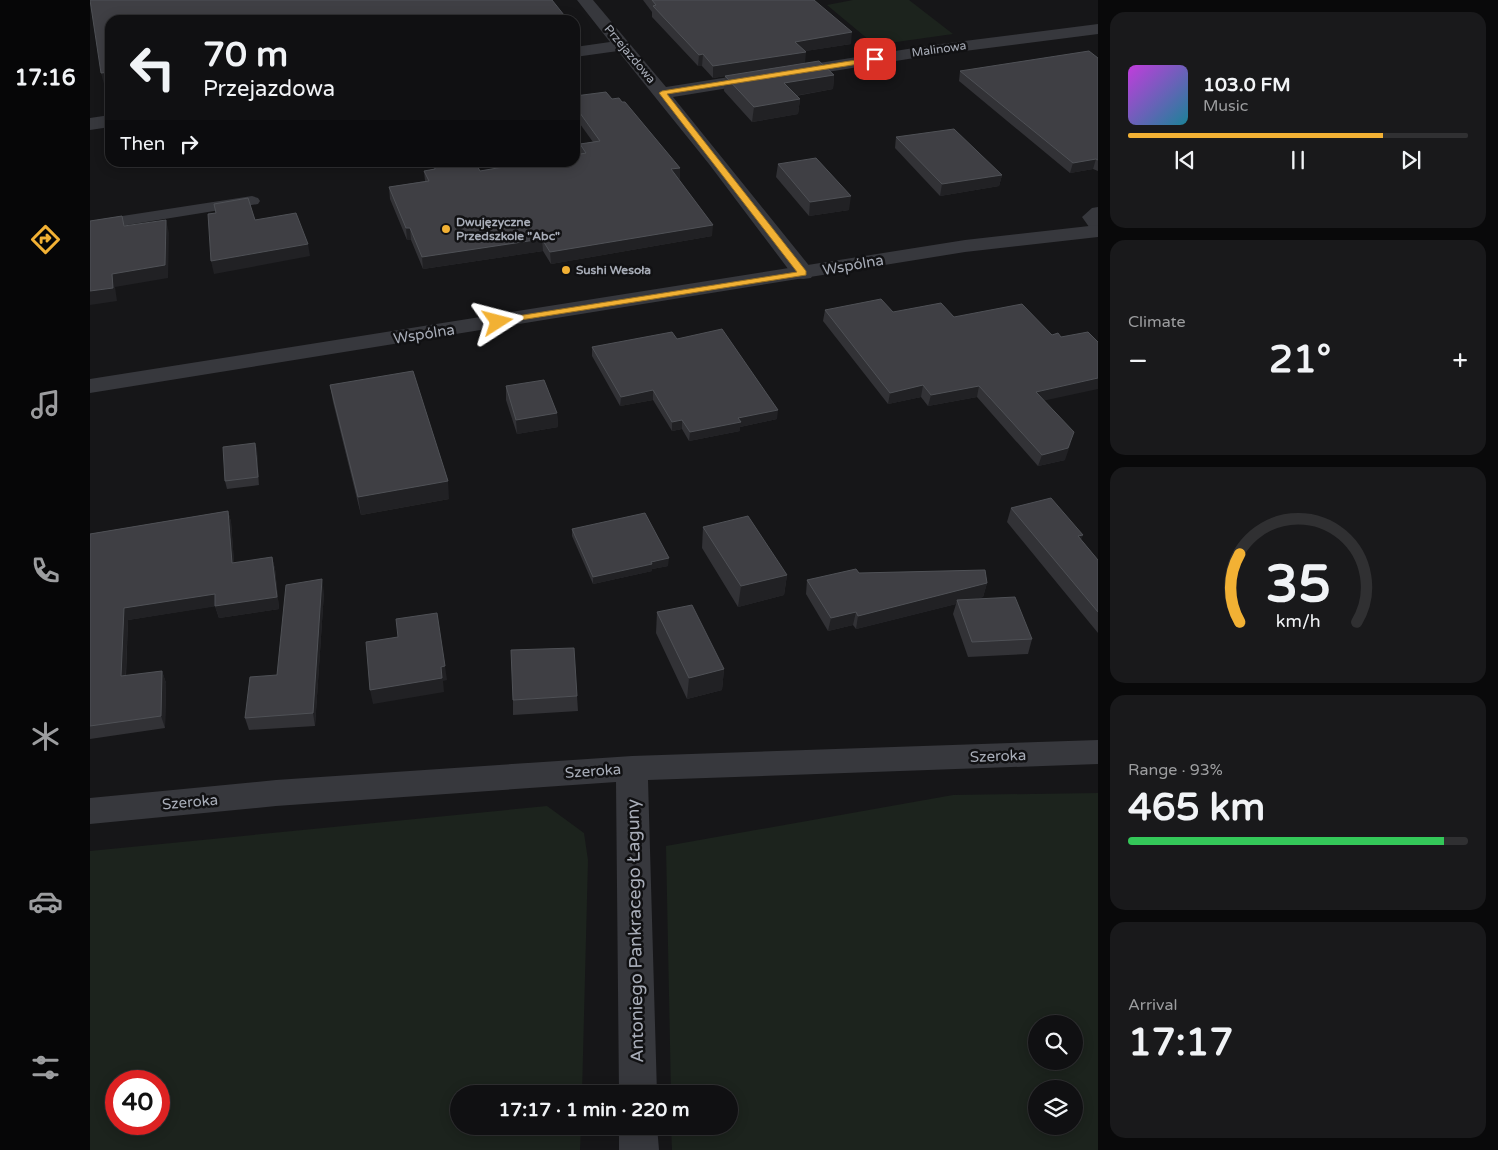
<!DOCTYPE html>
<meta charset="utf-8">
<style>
:root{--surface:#101012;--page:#19191b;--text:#f1f3f6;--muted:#9c9d9f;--line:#303032;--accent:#f2b134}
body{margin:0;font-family:"Varela Round",sans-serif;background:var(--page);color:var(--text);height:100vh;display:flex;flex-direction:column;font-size:19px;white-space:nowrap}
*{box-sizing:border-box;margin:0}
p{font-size:16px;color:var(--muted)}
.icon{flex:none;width:28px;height:28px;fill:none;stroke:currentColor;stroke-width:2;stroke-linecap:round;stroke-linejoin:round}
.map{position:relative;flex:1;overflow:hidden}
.sheet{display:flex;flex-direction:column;gap:12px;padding:12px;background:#09090a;width:400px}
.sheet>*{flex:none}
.hud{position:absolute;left:15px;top:15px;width:475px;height:152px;border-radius:15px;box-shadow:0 2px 12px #0003,0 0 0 1px var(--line);background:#101012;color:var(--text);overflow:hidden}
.buttons{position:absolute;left:938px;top:1015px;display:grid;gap:10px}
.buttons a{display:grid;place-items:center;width:55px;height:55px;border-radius:50%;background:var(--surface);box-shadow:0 2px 12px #0003,0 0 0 1px var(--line);font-size:25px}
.speed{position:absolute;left:15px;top:1070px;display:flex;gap:10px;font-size:25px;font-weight:700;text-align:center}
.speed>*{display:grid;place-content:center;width:65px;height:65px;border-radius:50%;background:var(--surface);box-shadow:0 2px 12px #0003,0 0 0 1px var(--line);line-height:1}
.speed .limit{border:8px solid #d22;background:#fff;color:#111}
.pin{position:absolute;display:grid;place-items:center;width:42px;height:42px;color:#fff;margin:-21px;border-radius:10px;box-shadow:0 2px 8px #0006}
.me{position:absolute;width:55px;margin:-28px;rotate:81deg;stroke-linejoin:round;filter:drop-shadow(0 0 4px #0008)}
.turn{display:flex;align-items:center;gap:18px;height:105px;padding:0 15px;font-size:22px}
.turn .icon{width:65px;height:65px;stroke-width:2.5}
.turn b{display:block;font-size:35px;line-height:42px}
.then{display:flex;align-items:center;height:48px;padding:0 15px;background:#0003;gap:10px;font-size:19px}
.big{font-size:38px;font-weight:700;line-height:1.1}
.sheet .tile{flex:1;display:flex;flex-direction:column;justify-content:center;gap:8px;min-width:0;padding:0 18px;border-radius:15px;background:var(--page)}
.sheet .dial{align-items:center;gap:0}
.dial svg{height:130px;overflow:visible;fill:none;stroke:var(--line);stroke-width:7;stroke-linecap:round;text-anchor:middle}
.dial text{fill:var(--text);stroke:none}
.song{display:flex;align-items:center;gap:15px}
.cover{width:60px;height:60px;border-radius:8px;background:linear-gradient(135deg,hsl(290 70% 55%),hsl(190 70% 35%))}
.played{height:5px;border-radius:2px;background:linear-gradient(90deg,var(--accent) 75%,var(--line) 75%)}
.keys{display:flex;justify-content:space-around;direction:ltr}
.heat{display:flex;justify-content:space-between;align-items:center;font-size:28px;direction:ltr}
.charge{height:8px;border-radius:4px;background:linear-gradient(90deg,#34c759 93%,var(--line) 0)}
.trip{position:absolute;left:360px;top:1085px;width:288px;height:50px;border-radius:25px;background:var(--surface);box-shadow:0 2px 12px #0003,0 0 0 1px var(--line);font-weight:700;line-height:50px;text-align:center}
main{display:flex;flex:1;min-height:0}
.dock{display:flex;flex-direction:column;width:90px;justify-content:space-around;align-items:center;background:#060607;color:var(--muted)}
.dock .icon{width:35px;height:35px}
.dock .selected{color:var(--accent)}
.dock b{font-size:22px;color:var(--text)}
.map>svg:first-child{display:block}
.green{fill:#1c231d;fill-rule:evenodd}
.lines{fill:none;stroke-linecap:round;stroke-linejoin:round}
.service{fill:#37383d;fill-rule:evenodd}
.minor{fill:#37383d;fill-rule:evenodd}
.tertiary{fill:#37383d;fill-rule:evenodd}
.wall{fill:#323236}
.shaded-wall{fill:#212124}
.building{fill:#3f3f44;stroke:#4f5156}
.route{fill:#f2b134;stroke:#9d7322}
.poi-dot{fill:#f2b134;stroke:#111113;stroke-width:2}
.labels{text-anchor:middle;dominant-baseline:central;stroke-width:5;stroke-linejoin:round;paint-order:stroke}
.far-street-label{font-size:12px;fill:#a8adb8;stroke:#111113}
.far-poi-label{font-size:12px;font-weight:bold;fill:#a8adb8;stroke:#111113;text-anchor:start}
.street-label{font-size:15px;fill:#a8adb8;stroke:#111113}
.near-street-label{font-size:18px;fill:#a8adb8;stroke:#111113}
</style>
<main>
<nav class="dock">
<b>17:16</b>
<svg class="icon selected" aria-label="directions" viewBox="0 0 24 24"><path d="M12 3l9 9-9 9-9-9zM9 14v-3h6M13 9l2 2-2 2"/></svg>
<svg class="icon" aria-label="music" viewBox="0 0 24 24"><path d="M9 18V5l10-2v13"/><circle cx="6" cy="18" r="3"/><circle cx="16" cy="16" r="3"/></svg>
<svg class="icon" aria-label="phone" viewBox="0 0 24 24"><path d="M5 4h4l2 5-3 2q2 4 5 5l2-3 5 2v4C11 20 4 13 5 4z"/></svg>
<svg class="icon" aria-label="climate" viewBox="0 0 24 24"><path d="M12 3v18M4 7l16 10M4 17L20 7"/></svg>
<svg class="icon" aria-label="car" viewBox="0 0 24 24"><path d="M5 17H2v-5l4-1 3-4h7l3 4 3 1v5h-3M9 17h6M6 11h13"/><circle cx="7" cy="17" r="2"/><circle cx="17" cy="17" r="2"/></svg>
<svg class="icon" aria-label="filters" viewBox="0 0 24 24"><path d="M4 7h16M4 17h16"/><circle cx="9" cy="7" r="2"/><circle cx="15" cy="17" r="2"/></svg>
</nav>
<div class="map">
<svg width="1008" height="1150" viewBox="0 0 1008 1150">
<rect width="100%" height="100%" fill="#161618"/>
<path class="green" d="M763,0H819L863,34L785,45L737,5Z
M1008,793V1150H582L581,1126H639V1094H581L576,846L863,795ZM946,1024H984V1061H946ZM946,1089H984V1126H946Z
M457,806L494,833L498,860L492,1094H369V1126H491L490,1150H0V851ZM69,1081V1124H26V1081Z"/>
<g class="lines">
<path class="service" d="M162,196L168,198L170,201L168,204L0,231V221Z
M1008,207V232L1002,231L992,217L1002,208Z"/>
<path class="minor" d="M487,0H503L576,87L843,45L1008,24V34L843,55L583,97L721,268L724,273L721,278L713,279L705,278L619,164L528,51L485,57V47L520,42Z
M20,115V127L0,130V118Z
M1008,740V764L558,780L567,1094H529L526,782L186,806L0,824V798L186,780L542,756Z
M529,1126H567L569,1150H529Z"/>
<path class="tertiary" d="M1008,225V237L875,252L0,393V379L875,240Z"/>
</g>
<path class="wall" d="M553,0H724L761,44L715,51V63L623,78L612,66H608L562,17V12Z
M1008,58V171L1003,169L980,173L869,81L870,71Z
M744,75L743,89L706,96L710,99L708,114L662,122L634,91L635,76Z
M485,96L522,99L532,102L590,168V179H589L622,236L461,264L453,251L333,269L321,240H317L300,199L299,187L335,181L334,171L345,169L344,162H385L390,171L490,154V144L503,142L485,117Z
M806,137L912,175L909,186L850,196L805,148Z
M688,164L759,210L719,216L686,177Z
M735,310L803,312L864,317L954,400L975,460L948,466L887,397L838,406L831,397L798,404L733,321Z
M587,339L687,419L650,427V431L599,441L592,429L582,431L563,400L530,406L502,356V347Z
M240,385L359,499L271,515L243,402Z
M416,386L467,413L468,427L427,434L416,400Z
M165,443L167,450L169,485L137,489L135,481Z
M921,508L991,540L1008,560V633L917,522Z
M138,511L141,522L144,563L182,557L185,569L189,609L129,618L125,606L38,620L36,676L72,671L76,683L75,728L0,739V534Z
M613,527L697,575L694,595L648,607L612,548Z
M482,529L578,566L562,569V571L503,584L482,536Z
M769,573L897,583L893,597L884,599L942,639L938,654L878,657L863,614L866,604L766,629L763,625L738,631L716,594L717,580Z
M234,592L225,726L159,730L155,718L187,675Z
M567,612L634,669L632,690L597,699L566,633Z
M487,696L488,711L423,715V700Z"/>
<path class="shaded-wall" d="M243,16L244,20H212Z
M762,32L761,44L703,53L705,42Z
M716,52L715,63L623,78V66Z
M613,54L612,66H608L609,55Z
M20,72V83L14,84L11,73Z
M744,75L743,89L692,98L694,83Z
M710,99L708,114L662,122L664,107Z
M1006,159L1003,169L980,173L983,163Z
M590,168V179L581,181V169Z
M912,175L909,186L850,196L852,184Z
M761,196L759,210L719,216L720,202Z
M76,220L79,233L78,278L25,287L27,301L0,305V291L22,274Z
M623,225L622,236L461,264L460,252Z
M316,228H320L321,240H317Z
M452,239L453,251L333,269L332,257Z
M218,244L220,256L124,274L121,261Z
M1008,378V389L943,403L946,392Z
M833,385L831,397L798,404L800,393Z
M889,386L887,397L838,406L841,395Z
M563,390V400L530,406L531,397Z
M688,410L687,419L650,427V431L599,441L600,432L648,418Z
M467,413L468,427L427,434L426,420Z
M592,420V429L582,431V422Z
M165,443L167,450L169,485L168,477Z
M981,443L975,460L948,466L952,455Z
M358,481L359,499L271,515L268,497Z
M138,511L141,522L145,575L142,563Z
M993,535L988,549V536Z
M182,557L185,569L189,609L129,618L125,606Z
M579,558L578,566L562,569V571L503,584V577Z
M697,575L694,595L648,607L651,586Z
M232,579L234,592L225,726L223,713Z
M897,583L893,597L868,603L867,600L866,604L766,629L768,616Z
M125,594L128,606L38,620L35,688L31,676L34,608Z
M766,612L763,625L738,631L741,618Z
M355,666L357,680L353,681L354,692L283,704L280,690Z
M634,669L632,690L597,699L599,678Z
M72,671L76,683L75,728L71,716Z"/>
<path class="building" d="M0,0H462L478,20H245L243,16L212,20H20V72L11,73Z
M562,0H724L762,32L705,42L716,52L623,66L613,54L609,55L563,6L566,5Z
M999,51L1008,58V160L1006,159L983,163L870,71Z
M729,61L744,75L694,83L710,99L664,107L635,76Z
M516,92L522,99L529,98L532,102H535L590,168L581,169L623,225L460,252L452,239L332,257L320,228H316L299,187L339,181L334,171L345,169L344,162H385L390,171L442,162H485V155L496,153L490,144L510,141L485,106V96Z
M864,129L912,175L852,184L806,137Z
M726,158L761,196L720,202L688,164Z
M158,198L165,220L206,213L218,244L121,261L118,214L126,213L124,204Z
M32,216L34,226L76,220L75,265L22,274L23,288L0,291V221Z
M791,299L803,312L851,303L864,317L932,304L962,335L968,333L971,337L998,332L1008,342V378L946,392L984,432L978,448L952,455L889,386L841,395L833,385L800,393L735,310Z
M632,329L688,410L648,418L651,422L600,432L592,420L582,422L563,390L531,397L502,347L582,332L587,339Z
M323,371L358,481L268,497L240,385Z
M454,380L467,413L426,420L416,386Z
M165,443L168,477L135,481L133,447Z
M961,498L993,535L988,536L1008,560V612L921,508Z
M138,511L142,563L182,557L187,597L125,606V594L34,608L31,676L72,671L71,716L0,726V534Z
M555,513L579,558L561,562L562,564L503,577L482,529Z
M658,516L697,575L651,586L613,527Z
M766,569L769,573L895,570L897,583L768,616L766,612L741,618L717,580Z
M232,579L223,713L155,718L160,677L187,675L196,585Z
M925,597L942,639L882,642L867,600Z
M602,605L634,669L599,678L567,612Z
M347,613L355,666L351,667L352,678L280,690L276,642L308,637L306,619Z
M484,648L487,696L423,700L421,650Z"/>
<path class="route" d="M785,57L789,59L788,61L577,94L716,271V275L405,324L403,322L408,319L707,272L569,93L572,91Z"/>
<g class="poi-dot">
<circle cx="356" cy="229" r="5"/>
<circle cx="476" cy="270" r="5"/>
</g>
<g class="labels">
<g class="far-street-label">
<text transform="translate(849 49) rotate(-8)">Malinowa</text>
<text transform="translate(540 54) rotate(50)">Przejazdowa</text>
</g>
<g class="far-poi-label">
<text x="366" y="222">Dwujęzyczne<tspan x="366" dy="14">Przedszkole "Abc"</tspan></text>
<text x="486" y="270">Sushi Wesoła</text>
</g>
<g class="street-label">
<text transform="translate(763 265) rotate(-10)">Wspólna</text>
<text transform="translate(334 334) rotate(-9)">Wspólna</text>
<text transform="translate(908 756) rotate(-2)">Szeroka</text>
<text transform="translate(503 771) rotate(-4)">Szeroka</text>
<text transform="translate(100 802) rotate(-5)">Szeroka</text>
</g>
<g class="near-street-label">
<text transform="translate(545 931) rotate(-91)">Antoniego Pankracego Łaguny</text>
</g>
</g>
</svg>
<div class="buttons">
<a><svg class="icon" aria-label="search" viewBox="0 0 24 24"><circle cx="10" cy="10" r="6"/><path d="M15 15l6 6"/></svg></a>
<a><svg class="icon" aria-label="layers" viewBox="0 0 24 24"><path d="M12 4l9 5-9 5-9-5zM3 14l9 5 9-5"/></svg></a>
</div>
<div class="speed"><div class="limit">40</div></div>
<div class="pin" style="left:785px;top:59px;background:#d93025"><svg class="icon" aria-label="arrive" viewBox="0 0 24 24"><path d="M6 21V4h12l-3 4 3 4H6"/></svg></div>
<svg class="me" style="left:408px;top:322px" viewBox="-20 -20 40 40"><path d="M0-17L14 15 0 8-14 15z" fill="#f2b134" stroke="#fff" stroke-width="4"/></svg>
<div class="trip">17:17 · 1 min · 220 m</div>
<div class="hud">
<div class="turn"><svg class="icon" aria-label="left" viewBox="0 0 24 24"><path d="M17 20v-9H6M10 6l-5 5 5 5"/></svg><div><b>70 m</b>Przejazdowa</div></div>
<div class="then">Then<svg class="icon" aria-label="right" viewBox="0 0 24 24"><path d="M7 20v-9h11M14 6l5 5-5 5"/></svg></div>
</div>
</div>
<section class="sheet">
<div class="tile">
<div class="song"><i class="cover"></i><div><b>103.0 FM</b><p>Music</p></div></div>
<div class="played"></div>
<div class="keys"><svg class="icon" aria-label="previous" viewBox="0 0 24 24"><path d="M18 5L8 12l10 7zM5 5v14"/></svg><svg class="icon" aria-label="pause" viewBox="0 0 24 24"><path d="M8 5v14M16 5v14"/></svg><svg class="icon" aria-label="next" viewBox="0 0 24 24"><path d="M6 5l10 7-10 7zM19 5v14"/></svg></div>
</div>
<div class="tile"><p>Climate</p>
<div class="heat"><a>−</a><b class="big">21°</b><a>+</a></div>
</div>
<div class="tile dial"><svg viewBox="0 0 100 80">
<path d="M14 69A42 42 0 1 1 86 69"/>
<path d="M14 69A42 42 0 0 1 14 27" stroke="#f2b134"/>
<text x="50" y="56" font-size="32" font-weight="700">35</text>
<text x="50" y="72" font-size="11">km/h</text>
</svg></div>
<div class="tile"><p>Range · 93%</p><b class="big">465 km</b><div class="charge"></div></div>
<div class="tile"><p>Arrival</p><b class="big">17:17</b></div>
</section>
</main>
